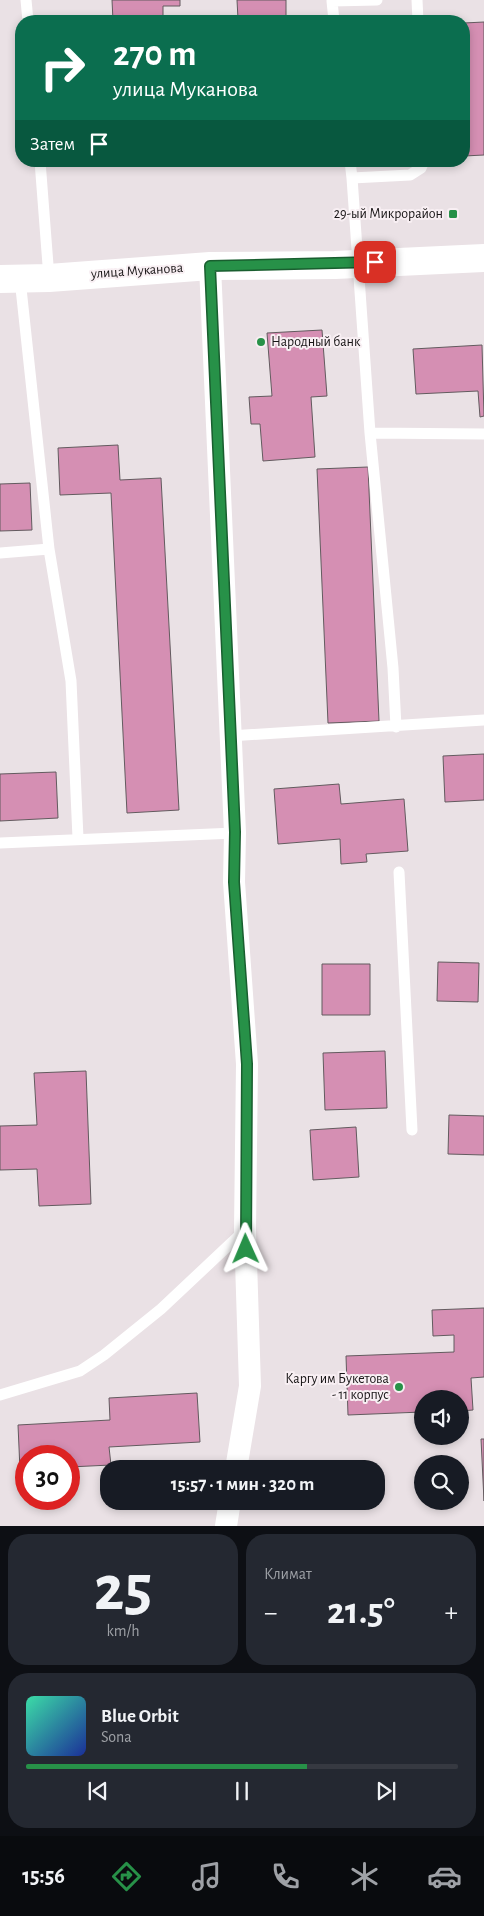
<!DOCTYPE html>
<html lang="ru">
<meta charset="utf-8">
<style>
:root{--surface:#171b24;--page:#242831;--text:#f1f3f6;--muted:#9ea1a6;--line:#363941;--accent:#279148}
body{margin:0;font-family:"Alegreya Sans",sans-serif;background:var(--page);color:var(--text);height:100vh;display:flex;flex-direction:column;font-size:19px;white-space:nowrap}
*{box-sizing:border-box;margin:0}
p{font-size:16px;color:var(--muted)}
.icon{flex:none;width:28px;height:28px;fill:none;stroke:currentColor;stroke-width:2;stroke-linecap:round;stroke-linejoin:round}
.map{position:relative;height:1526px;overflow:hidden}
.drawer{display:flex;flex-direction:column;gap:8px;padding:8px;background:#0d0f14;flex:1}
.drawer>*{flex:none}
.hud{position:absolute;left:15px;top:15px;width:455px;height:152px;border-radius:20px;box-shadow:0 2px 8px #0003;background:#0b6e4f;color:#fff;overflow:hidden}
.fabs{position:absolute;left:414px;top:1390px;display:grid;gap:10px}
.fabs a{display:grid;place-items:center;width:55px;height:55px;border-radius:50%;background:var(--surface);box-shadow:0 2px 8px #0003;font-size:25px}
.speed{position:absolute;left:15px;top:1445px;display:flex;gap:10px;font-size:25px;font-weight:700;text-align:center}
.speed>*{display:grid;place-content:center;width:65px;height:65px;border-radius:50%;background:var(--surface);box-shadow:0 2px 8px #0003;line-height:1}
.speed .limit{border:8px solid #d22;background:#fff;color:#111}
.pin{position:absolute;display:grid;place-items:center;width:42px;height:42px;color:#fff;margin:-21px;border-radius:10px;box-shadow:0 2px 8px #0006}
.me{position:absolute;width:55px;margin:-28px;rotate:359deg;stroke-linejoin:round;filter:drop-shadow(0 0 4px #0008)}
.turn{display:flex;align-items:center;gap:18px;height:105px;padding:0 15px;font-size:22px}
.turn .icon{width:65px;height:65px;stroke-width:2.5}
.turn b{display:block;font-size:35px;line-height:42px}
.then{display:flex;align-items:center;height:48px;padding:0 15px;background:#0003;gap:10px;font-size:19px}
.big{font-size:38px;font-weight:700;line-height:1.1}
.drawer .tile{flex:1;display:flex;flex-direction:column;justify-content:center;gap:8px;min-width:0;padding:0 18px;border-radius:20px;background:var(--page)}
.drawer .dial{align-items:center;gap:0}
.dial b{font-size:65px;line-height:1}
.song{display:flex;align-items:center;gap:15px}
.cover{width:60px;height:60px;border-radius:8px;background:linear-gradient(135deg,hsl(160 70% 55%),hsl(230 70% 35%))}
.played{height:5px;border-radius:2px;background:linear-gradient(90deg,var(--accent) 65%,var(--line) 65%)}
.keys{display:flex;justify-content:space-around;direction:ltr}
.heat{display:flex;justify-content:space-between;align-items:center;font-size:28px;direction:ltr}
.drawer .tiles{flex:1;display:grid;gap:8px;grid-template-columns:1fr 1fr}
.tile:last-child{grid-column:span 2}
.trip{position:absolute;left:100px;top:1460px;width:285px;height:50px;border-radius:20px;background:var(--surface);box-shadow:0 2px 8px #0003;font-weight:700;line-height:50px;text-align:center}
.menu{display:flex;height:80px;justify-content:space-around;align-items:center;background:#090b0e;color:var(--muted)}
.menu .icon{width:35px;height:35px}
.menu .on{color:var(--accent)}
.menu b{font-size:22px;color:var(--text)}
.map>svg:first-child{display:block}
.building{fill:#d58fb3;stroke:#635b5f}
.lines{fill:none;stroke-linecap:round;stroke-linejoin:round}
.lane{stroke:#fff;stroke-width:11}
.street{stroke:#fff;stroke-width:22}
.secondary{stroke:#fff;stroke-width:28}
.route-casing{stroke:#195e2f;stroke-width:12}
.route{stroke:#279148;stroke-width:9}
.poi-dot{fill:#279148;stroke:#f8eff3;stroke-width:2}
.labels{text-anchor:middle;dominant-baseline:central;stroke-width:4;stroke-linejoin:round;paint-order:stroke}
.poi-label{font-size:14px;fill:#171415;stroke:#f8eff3;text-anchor:end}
.street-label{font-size:14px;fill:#171415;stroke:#f8eff3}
</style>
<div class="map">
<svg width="484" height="1526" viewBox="0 0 484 1526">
<rect width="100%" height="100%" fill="#eae1e5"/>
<path class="building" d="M112,0H180V6H163V21H113Z
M237,0H286V17L238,19Z
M484,22V155L464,156V23Z
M322,330L327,396L311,397L315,457L263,461L260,424H251L249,397L272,396L267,333Z
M482,345L484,416L480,417L478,391L416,394L413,349Z
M118,445L120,480L161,478L179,810L127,813L111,493L60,495L58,448Z
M368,467L379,721L328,723L317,469Z
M30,483L32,530L0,531V484Z
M484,754V800L445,802L443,756Z
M56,772L58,818L0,821V774Z
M339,784L341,804L404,799L408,851L366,854L367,862L341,864L340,839L278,844L274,789Z
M438,962L479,963L478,1002L437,1001Z
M322,964H370V1015H322Z
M385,1051L387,1108L325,1110L323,1053Z
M86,1071L91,1204L39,1206L37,1169L0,1170V1126L37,1125L34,1073Z
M449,1115L484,1116V1155L448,1154Z
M356,1127L359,1177L313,1180L310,1130Z
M484,1308V1377L471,1378L473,1410L460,1411V1399H422V1412L348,1415L346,1356L454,1352V1335L433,1336L432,1310Z
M197,1393L200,1442L109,1447L111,1465L69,1467V1456H26V1470H20L18,1425L110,1420L109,1398Z
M481,1439H484V1501Z"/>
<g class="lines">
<path class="lane" d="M26,0L28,21
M417,0L418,21
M334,21L332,1L377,0
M40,161L49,278
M350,161L352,178
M20,279L49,549
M370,433L484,434
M0,553L49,549L71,681L78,838
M396,727L393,668L370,433L352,178L410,175L421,168L424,161
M230,736L484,720
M0,843L235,833
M399,872L412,1130
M0,1395L80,1371L104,1355L161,1309L245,1230"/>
<path class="street" d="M210,266L235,833L234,882L247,1064L245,1230L250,1386L236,1469
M226,1526L230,1501"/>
<path class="secondary" d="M0,279L49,278L210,266L335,265L484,258"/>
</g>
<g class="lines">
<defs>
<path id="route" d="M246,1249L247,1064L234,882L235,832L210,266L375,262"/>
</defs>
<use href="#route" class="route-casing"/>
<use href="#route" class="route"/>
</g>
<g class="poi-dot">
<rect x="448" y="209" width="10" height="10" rx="2.5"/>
<circle cx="261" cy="342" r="5"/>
<circle cx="399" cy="1387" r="5"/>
</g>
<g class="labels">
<g class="poi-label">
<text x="443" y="214">29-ый Микрорайон</text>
<text x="271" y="342" text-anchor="start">Народный банк</text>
<text x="389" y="1379">Каргу им Букетова<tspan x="389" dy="16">- 11 корпус</tspan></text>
</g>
<g class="street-label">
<text transform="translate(137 271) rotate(-4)">улица Муканова</text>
</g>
</g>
</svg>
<div class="fabs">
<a><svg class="icon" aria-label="sound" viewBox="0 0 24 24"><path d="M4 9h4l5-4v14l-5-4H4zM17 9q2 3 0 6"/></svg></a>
<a><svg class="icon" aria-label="search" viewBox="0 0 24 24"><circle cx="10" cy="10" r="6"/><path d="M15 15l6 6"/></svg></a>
</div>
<div class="speed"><div class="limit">30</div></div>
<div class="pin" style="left:375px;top:262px;background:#d93025"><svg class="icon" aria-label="arrive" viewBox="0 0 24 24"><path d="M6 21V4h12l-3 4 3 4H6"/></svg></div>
<svg class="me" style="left:246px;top:1249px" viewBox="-20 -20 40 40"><path d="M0-17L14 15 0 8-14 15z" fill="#279148" stroke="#fff" stroke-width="4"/></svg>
<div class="trip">15:57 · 1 мин · 320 m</div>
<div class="hud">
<div class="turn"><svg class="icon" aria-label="right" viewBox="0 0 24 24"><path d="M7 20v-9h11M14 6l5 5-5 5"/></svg><div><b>270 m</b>улица Муканова</div></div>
<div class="then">Затем<svg class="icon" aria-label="arrive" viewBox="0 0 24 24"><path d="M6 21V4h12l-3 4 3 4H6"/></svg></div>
</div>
</div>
<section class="drawer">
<div class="tiles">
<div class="tile dial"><b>25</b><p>km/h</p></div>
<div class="tile"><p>Климат</p>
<div class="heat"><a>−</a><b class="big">21.5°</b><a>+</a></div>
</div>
<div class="tile">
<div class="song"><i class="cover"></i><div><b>Blue Orbit</b><p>Sona</p></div></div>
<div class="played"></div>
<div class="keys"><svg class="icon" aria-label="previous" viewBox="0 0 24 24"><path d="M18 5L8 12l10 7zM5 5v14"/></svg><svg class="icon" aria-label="pause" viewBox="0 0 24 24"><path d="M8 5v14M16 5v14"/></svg><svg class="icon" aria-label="next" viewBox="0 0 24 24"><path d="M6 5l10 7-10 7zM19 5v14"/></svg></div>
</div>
</div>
</section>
<nav class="menu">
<b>15:56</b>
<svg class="icon on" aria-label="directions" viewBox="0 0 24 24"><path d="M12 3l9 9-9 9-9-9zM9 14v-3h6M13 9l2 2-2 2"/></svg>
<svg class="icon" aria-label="music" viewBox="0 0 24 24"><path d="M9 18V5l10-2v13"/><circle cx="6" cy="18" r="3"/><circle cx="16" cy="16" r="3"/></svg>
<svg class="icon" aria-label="phone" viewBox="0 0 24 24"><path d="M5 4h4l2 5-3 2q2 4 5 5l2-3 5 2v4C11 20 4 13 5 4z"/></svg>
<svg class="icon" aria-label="climate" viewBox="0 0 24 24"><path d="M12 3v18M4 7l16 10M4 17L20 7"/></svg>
<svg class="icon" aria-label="car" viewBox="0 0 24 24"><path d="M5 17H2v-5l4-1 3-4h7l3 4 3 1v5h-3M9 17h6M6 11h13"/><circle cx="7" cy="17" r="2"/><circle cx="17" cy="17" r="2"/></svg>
</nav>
